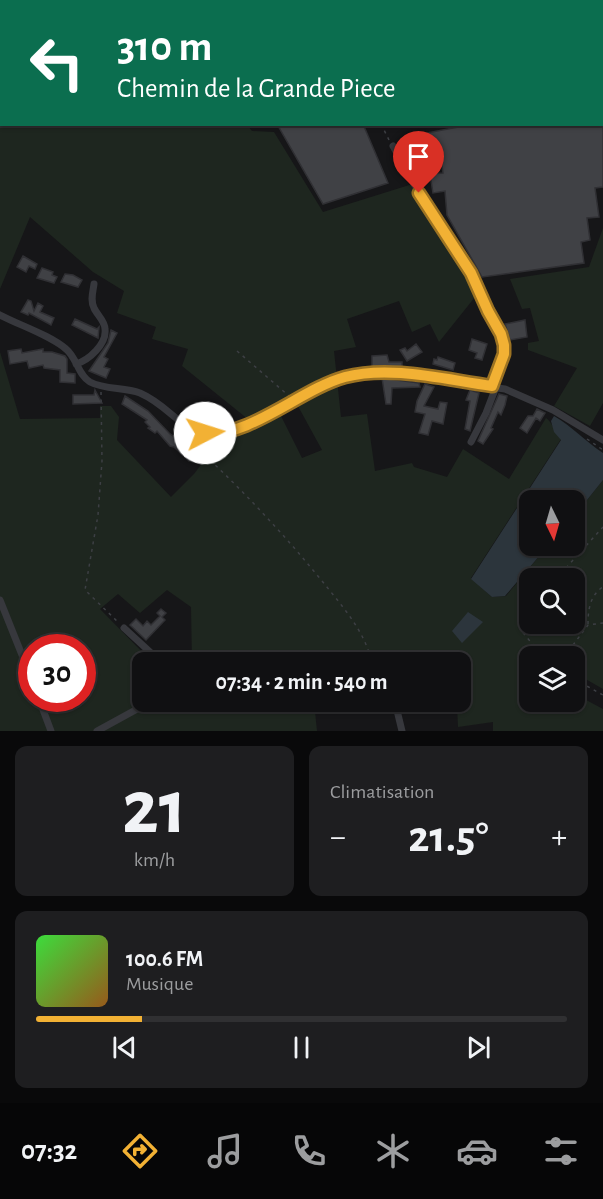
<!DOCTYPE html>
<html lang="fr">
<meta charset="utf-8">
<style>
:root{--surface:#101012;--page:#1e1e20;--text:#f1f3f6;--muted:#9c9d9f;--line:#303032;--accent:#f2b134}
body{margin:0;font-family:"Alegreya Sans",sans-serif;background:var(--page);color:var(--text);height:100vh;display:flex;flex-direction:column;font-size:22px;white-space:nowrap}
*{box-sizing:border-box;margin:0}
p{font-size:20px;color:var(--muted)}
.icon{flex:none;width:33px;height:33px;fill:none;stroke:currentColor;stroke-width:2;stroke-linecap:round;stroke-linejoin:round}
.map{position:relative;height:731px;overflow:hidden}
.drawer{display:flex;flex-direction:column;gap:15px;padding:15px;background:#09090a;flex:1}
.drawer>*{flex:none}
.hud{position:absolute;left:0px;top:0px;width:603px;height:126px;box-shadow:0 2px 4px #0004,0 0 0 2px var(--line);background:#0b6e4f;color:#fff;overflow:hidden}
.needle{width:39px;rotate:175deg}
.fabs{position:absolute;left:519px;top:490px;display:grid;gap:12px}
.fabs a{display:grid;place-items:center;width:66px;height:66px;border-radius:12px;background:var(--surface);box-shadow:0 2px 4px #0004,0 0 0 2px var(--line);font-size:30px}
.speed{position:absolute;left:18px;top:634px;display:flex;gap:12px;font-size:30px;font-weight:700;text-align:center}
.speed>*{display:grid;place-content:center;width:78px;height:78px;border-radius:50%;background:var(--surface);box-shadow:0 2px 4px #0004,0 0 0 2px var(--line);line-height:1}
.speed .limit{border:9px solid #d22;background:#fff;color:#111}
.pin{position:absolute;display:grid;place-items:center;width:51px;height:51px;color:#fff;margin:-62px -26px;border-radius:50% 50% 50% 0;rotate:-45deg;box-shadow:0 0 6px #0007}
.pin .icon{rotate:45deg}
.me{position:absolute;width:66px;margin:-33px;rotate:85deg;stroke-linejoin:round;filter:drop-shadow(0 0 4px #0008)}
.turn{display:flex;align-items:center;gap:21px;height:126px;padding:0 18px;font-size:27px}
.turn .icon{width:78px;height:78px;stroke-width:2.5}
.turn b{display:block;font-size:42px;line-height:51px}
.big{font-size:45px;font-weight:600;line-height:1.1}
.drawer .widget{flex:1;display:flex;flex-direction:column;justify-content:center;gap:9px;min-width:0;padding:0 21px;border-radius:12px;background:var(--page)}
.drawer .dial{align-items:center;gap:0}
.dial b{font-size:78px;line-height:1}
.song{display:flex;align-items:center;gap:18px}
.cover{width:72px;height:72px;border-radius:9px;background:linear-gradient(135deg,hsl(120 70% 55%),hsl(30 70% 35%))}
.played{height:6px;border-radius:3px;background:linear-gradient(90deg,var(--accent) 20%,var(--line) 20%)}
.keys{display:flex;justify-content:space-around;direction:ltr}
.heat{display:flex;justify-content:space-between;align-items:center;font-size:33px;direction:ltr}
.drawer .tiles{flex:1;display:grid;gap:15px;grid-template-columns:1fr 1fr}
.widget:last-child{grid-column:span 2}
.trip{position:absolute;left:132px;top:652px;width:339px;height:60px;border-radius:12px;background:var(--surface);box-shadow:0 2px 4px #0004,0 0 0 2px var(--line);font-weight:600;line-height:60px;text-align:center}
.tab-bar{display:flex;height:96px;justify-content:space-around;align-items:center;background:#060607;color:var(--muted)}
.tab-bar .icon{width:42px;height:42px}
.tab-bar .active{color:var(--accent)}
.tab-bar b{font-size:27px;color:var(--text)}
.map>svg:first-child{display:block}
.green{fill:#1e261f;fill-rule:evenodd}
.water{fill:#2c353c}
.building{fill:#404145;stroke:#303034;stroke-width:1.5}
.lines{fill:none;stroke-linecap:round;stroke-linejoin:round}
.path{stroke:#3d3f44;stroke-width:1.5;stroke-dasharray:3 4.5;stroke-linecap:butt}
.minor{stroke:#37383d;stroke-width:7}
.route-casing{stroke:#9d7322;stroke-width:15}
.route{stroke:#f2b134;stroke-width:10}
</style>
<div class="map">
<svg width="603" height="731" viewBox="0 0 603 731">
<rect width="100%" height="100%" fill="#161618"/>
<path class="green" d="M0,0L140,1L2,2V124H246L252,131L274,132L323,212L419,182L481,285L472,287L475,297L439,342L430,324L412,332L399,301L347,319L356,347L334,351L341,417L367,414L375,471L412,463L414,467L447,477L463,449L509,479L546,418C553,423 555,433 561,439L471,578L492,597L506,596L541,554L536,546H574L575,515L603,480V689L575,673L574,657H530V702H574L575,694L603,709V731H493V722L458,727L457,705L450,702H460V663H458V658L438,655L429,663H192L191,607L167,590L140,613L118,594L100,609L153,663H142V702H314L317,731H0V352L20,419L100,418V406H111L119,417L117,440L171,497L194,474L209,454L208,440L233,437L279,412L302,458L322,450L293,397L249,420L182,366L188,349L152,339L156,327L117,313L124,291L93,272L30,217L0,289ZM530,579H574V624H530ZM32,648H82V699H32Z
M323,0H593L588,2Z
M603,228V403L590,426L554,406L577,368L528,350V343L539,341L530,308L522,309L510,279L589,267Z"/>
<path class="water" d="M554,416C573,427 585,441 603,453V480L575,515L574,501H530V546H536L541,554L505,596L492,597L471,579L561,440L554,432L551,421Z
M468,612L483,622L462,643L452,631Z"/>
<path class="building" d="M277,124H363L388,183L323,204Z
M474,124H603V187L595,188L599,217L587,218L590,240L581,242L584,263L482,277L447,215L445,191L433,193L430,174L443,173L440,151L419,154L416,135Z
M23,256L37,264L35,269L29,266L26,272L17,267Z
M42,268L53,272L52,275L57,277L54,283L37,278Z
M65,274L73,275L82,280L78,287L61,282Z
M28,300L31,301L34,311L38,303L43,306L40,312L54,318L51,325L29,313L28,315L21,312Z
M75,319L97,329L99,327L98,338L72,325Z
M525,320L527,337L510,340L505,324Z
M111,330L117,333L104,357L108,359L104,367L110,369L106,378L89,371L108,343Z
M472,339L487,344L482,360L475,358L477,353L469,350Z
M416,344L422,352L407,361L400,350L405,348L407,351Z
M21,349L22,353L43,349V352H52L65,356L67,359V373L75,374V383L60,382V370L44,368L43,365L29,368L27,361L10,364L8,351Z
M387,355L389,362H402V368L372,367V356Z
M438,357L455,363L453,370L433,364L434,359L437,360Z
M382,378L419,383L420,387L392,388L391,404H386Z
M425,384L434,387L424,406L438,409L440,402L447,403L443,424L432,421L428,435L419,433L425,414L415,412L417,401Z
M95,390L102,403L73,404V395H94Z
M470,390L479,393L470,431L465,429L470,401L466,400Z
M499,394L507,396L505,405L501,415L498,412L491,428L493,429L483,444L478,441Z
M125,396L148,411L170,434L190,447L196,454L189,461L174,447L170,446L157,431L155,433L148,428L150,427L145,422L147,420L122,404Z
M203,404L217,416L214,419L217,421L213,425L201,418L205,414L199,408Z
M537,409L545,413L540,421L536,418L527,433L520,428L528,416H533Z
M161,609L166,613L162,617L165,620L146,640L130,625L136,619L143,626L147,621L151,625L160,616L157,613Z"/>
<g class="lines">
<path class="path" d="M318,0V2
M34,2L36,0
M0,40L2,39
M381,124L389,140
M237,351L289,396
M101,392L102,461L98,515L85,590L119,623
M587,439L603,450
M210,460C250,498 287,538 322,581C342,606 365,631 372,663
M556,579L603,527
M530,608L520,618V629L543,657
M588,624C588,610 590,595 603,587
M564,657L588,625L603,623
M574,679L603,695"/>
<path class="minor" d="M393,146L419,193L471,273L501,334L504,345V354L492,386
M0,315C19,325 50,335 66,349C77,358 78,375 90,382C105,390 124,387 140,393C179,410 182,444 234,430L327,383L347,376L381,372L505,389L553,410L603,440
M76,364C89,360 107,344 105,329C105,321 97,315 94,308C90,300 93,292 94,284
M205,433L202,447L205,455
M471,442L486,413L496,387
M0,600L32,680
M124,628L162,663
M39,699L51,731
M395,702L402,731
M97,731L150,702"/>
</g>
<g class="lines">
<defs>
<path id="route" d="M205,433C249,438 301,389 345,377C391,365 446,380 492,386L504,354V345L501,334L488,311L471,273L419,193"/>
</defs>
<use href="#route" class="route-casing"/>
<use href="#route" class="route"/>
</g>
</svg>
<div class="fabs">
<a><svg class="needle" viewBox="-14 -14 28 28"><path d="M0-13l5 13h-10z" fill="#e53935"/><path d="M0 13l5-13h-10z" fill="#9c9d9f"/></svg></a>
<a><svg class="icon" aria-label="search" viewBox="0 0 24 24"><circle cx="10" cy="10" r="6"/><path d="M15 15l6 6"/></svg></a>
<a><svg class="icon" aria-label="layers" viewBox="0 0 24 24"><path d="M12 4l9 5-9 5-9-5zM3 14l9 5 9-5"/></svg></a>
</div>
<div class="speed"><div class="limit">30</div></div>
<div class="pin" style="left:419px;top:193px;background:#d93025"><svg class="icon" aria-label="arrive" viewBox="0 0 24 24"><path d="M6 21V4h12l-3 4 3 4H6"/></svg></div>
<svg class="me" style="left:205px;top:433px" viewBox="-20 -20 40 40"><circle r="19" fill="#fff"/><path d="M0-13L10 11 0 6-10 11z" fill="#f2b134"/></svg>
<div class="trip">07:34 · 2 min · 540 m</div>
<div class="hud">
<div class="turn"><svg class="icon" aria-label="left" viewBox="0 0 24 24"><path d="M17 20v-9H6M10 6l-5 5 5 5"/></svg><div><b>310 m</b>Chemin de la Grande Piece</div></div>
</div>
</div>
<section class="drawer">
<div class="tiles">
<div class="widget dial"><b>21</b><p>km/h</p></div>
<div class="widget"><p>Climatisation</p>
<div class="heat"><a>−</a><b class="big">21.5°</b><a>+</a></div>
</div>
<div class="widget">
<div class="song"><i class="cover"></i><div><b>100.6 FM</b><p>Musique</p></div></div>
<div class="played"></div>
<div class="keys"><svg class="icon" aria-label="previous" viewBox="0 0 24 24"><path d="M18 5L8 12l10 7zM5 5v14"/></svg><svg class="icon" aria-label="pause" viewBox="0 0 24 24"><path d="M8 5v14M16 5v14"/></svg><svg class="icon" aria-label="next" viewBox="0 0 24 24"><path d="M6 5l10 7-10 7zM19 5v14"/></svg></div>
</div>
</div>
</section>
<nav class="tab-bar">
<b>07:32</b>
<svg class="icon active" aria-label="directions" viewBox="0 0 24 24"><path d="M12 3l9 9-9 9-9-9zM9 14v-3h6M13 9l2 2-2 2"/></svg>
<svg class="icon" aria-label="music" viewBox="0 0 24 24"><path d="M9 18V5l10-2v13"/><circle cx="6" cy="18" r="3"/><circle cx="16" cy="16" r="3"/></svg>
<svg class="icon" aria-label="phone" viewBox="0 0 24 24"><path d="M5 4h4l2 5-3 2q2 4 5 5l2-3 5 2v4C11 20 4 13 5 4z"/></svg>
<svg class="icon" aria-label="climate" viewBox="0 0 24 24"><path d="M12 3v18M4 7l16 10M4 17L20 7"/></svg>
<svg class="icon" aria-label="car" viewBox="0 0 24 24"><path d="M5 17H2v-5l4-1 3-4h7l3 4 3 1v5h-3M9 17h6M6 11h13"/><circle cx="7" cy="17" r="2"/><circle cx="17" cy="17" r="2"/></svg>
<svg class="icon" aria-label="filters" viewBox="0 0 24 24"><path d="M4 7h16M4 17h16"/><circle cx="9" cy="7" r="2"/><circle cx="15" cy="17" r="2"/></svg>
</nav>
